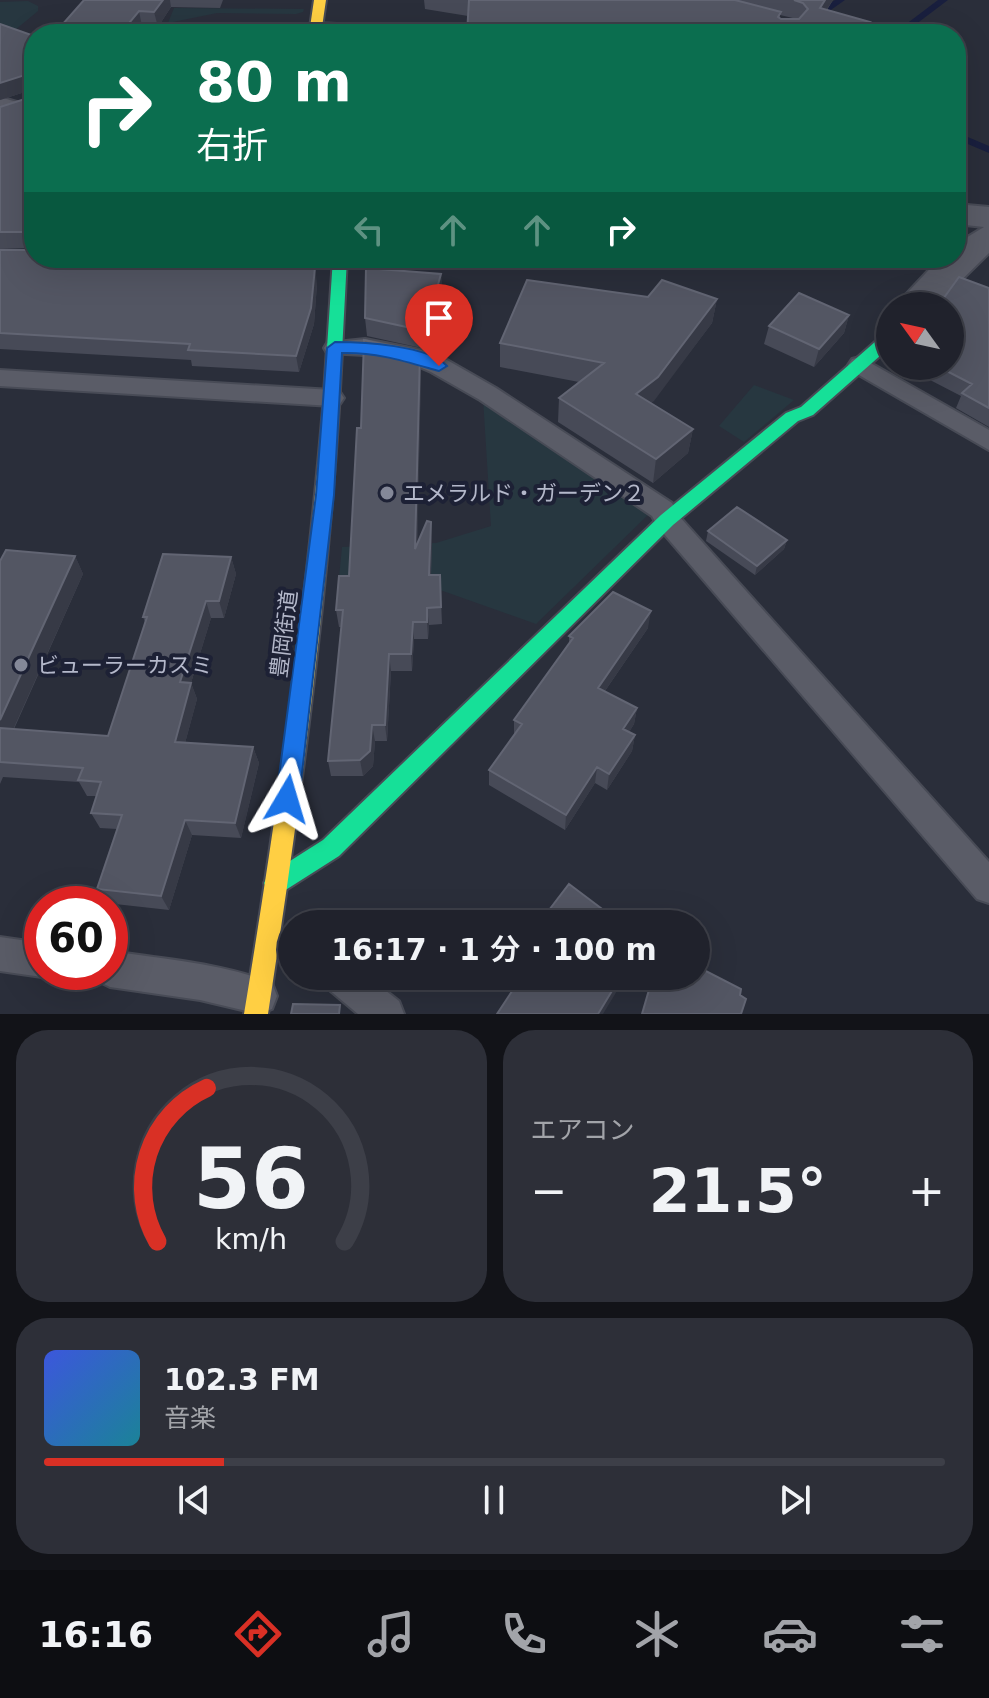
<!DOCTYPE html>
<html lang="ja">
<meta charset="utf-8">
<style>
:root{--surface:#20222c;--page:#2d2f38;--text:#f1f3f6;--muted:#a2a4a9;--line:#3d3f48;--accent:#d93025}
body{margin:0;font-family:"DejaVu Sans","Noto Sans JP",sans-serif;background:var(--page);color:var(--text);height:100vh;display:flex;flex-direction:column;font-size:30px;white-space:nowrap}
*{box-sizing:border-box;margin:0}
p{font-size:26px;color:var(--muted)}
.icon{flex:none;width:44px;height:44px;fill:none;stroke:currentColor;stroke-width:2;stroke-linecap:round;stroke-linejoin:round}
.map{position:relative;height:1014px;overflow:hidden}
.side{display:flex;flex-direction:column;gap:16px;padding:16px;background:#121318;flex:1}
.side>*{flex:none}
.top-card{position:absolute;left:24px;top:24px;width:942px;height:244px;border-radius:32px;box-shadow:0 8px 32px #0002,0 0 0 2px var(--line);background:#0b6e4f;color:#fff;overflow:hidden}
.needle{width:52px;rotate:303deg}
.fabs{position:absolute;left:876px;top:292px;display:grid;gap:16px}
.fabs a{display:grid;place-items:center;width:88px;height:88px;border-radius:50%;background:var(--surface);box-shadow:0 8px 32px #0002,0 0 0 2px var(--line);font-size:40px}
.speed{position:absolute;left:24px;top:886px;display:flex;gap:16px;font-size:40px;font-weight:700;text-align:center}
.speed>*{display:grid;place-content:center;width:104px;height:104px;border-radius:50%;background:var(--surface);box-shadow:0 8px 32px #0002,0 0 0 2px var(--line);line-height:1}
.speed .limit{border:12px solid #d22;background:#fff;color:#111}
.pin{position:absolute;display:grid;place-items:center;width:68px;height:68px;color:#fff;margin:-82px -34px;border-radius:50% 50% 50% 0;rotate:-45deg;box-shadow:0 0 8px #0007}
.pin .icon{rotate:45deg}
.me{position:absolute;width:88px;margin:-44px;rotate:7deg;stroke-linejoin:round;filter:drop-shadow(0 0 6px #0008)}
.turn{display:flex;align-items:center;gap:28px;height:168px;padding:0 40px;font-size:36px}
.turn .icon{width:104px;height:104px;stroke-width:2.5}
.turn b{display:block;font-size:56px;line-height:68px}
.lanes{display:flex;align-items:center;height:76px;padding:0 40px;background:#0003;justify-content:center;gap:40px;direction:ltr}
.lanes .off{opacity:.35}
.big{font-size:60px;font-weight:600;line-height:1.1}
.side .widget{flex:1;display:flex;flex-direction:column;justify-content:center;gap:12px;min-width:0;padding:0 28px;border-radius:32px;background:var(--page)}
.side .dial{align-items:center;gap:0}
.dial svg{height:208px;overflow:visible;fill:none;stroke:var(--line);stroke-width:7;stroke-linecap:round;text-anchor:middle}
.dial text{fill:var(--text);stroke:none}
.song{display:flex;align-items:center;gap:24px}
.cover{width:96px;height:96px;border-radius:12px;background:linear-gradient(135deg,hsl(230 70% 55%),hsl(190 70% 35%))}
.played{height:8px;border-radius:4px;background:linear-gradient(90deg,var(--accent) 20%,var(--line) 20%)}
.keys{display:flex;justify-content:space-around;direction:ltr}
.heat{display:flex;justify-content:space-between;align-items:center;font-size:44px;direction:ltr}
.side .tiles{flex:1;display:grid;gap:16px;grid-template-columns:1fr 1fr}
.widget:last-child{grid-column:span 2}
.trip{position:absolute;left:278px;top:910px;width:432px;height:80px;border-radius:40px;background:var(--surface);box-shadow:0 8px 32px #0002,0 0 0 2px var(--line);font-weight:600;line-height:80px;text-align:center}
.tab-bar{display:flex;height:128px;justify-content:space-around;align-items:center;background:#0d0e12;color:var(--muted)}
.tab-bar .icon{width:56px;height:56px}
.tab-bar .on{color:var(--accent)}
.tab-bar b{font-size:36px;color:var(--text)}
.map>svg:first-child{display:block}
.green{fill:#273740}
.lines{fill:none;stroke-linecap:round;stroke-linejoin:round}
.stream{fill:#191f3e;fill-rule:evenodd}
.lane-casing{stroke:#484b56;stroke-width:4}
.street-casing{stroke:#484b56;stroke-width:4}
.fast-casing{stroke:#484b56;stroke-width:4}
.slow-casing{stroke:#484b56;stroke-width:4}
.lane{fill:#5a5c67;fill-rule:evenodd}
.street{fill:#5a5c67;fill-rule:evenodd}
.fast{fill:#16e098;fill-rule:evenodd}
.slow{fill:#ffcf43;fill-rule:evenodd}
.wall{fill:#474a57;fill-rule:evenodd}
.shaded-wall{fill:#373a46}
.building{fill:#535663;stroke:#626573;stroke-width:2}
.route{fill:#1a73e8;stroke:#114b97;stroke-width:2}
.poi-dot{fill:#848898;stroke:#1d2135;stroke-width:3}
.labels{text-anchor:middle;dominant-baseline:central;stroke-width:8;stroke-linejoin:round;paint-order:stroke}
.poi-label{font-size:22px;fill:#b4b8ca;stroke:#1d2135;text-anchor:start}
.street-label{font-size:22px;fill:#b4b8ca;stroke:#1d2135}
</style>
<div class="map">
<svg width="989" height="1014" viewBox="0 0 989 1014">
<rect width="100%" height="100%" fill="#2a2e3a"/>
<path class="green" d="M28,1L38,6V11L9,35L0,32V2Z
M174,8L304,9L303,12L296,14L217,13L168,23Z
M754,385L794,400L744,442L719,426Z
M483,398L652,511L536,624L426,585L338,588L342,547L436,543L491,526Z"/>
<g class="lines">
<path class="stream" d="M835,0H845L818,19H812V15Z
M938,0H948L903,34H893Z
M956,132L989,146V153L956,139Z"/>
<defs>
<path id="lane" d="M315,23L446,29L454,34L309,31L307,28Z
M0,97L20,103L23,107L14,112L0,108Z
M255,258H348L351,262L340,268L264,266L257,265Z
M365,339L421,350L447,360L496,388L672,503L678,515L989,862V903L977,899L658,527L652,516L480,400L431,372L415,365L365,355L327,353L324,348L327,343Z
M860,357L989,430V450L852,371L848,365L852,359Z
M0,370L332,390L340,392L344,398L340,404L332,406L0,386Z
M0,937L42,943V972H54L42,977L0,971Z
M110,951C163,959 221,963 272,983L277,996L272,1009L259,1014L200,1000L110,987L98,981L94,972H110Z
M321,976H367L399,1001L404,1014H358L327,988Z"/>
<path id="street" d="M956,204L989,207V253L935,306H895L940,258H956V244L984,227L956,224Z"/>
<path id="fast" d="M333,258H347L339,408L331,414L323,408Z
M890,333V347L813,415L798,421L673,525L339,856L284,891L276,894L268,891L264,883L268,875L323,840L661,515L786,413L801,407L884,334Z"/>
<path id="slow" d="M314,0H326L321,34H309Z
M331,402L339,408C326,611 299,813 268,1014H244C277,813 306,611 323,408Z"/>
</defs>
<use href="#lane" class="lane-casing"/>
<use href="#street" class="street-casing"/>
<use href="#fast" class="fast-casing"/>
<use href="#slow" class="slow-casing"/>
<use href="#lane" class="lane"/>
<use href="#street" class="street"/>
<use href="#fast" class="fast"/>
<use href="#slow" class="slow"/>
</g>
<path class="wall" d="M84,0H223L220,8L171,7L158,27L142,26L136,34H54Z
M424,0H833L827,10L870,22L867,34H467L468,16L425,9ZM780,15L797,19H781L780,18Z
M34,36V258L301,267L317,284L314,324L299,372L192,366L191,360L0,349V250H28L31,248L0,249V107L31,97V90L0,100Z
M441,274L442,292L426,349L367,336L365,318Z
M989,288V427L956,408L961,396L903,366H950Z
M648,297L717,299L712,323L651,403L693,429L688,453L653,483L558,422L559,398L579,382L500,367V343Z
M849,315L844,333L814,367L764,344L769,326Z
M420,353L421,371L417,544L432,540L431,575H440L442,624L429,625L428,639H414L412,671H391L387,741H375L373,766L363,776H331L328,761L341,627H339L336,610L349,576L361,428Z
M708,531L787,540L784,549L755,575L706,541Z
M75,556L83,574L14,729L108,736L145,622L143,617L231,557L236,574L224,618H211L191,683L197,699L185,743L253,747L259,763L241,838L192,835L169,910L106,903L97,889L117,829L100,828L91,813L96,796H87L79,782L3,777L0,784V561Z
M648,628L605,691L637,708L634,724L629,732L635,735L632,751L607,790L595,783L565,830L489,785V770L514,736V720L569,644V636Z
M546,914L622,924H545Z"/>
<path class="shaded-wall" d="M163,0H170L171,7L158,27L154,12Z
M825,0H833L816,25L820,8Z
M139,11L142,26L136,34H120Z
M870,22L867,34H858Z
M31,73L34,89L0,100V83Z
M298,258H300L302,271L296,267Z
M315,267L317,284L314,324L299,372L296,356Z
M441,274L442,292L426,349L425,331Z
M717,299L712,323L654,401L633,418L636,394Z
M849,315L844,333L814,367L819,349Z
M420,353L421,371L417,566L415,549Z
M693,429L688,453L653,483L656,459Z
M431,522L432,540L430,593L429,575Z
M787,540L784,549L755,575L757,566Z
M75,556L83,574L7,743L0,732V720Z
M231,557L236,574L224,618L219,601Z
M206,601L211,618L186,699L180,682Z
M427,608L429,625L428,639L427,622Z
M651,611L648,628L596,704L598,688Z
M413,622L414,639L412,671L411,654Z
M389,654L391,671L387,741L385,725Z
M191,683L197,699L181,758L175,742Z
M637,708L634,724L621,745L623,729Z
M372,725L375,741L373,766L363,776L360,760Z
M635,735L632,751L607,790L609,774Z
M253,747L259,763L241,838L235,823Z
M597,767L595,783L565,830L566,815Z
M185,820L192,835L169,910L161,896Z
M621,976H626L603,1014H598Z"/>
<path class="building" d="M84,0H163L154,12L139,11L120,34H54Z
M469,0H735L781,12L778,17L781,19H799L808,9L803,3L794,0H825L820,8L870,22L858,34H467Z
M0,24L34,36V239H31L28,232H0V107L31,97V73L0,83Z
M34,246V258H298L296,267H315L311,308L296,356L188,350L190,344L0,333V250H28Z
M366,268L441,274L425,331L365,318Z
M959,277L989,288V408L962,393L972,384L937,366H950V306H938Z
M527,280L648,297L662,280L717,299L658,377L636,394L693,429L656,459L559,398L604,363L500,343Z
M799,293L849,315L819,349L769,326Z
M364,340L420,353L415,549L427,521L431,522L429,575H440L441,607L427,608V622H413L411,654H389L385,725H372L370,751L360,760L328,761L343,610H336L339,576H349L357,428H361Z
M737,507L787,540L757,566L708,531Z
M6,550L75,556L0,720V561Z
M163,554L231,557L219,601H206L180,682L191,683L175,742L253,747L235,823L185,820L161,896L97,889L122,815L91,813L101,782L78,780L83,768L0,762V728L108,736L147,617H143Z
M613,592L651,611L598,688L637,708L623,729L635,735L609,774L597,767L566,815L489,770L522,724L514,720L573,638L569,636Z
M569,884L622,924H559L546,914Z
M696,966L741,989L740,995L746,999L741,1014H642L653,976H696Z
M522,976H621L598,1014H497Z
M293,1004L340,1005L339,1014H291Z"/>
<path class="route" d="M335,342C362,342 428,345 447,366L439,371C407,362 377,352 342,353L334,495L299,799L295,807L287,810L280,807L276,799L316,495L327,348Z"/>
<g class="poi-dot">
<circle cx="387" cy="493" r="8"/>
<circle cx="21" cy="665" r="8"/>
</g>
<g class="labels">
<g class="poi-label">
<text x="403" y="493">エメラルド・ガーデン２</text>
<text x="37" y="665">ビューラーカスミ</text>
</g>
<g class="street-label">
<text transform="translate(284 634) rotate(-83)">豊岡街道</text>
</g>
</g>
</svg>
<div class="fabs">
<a><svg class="needle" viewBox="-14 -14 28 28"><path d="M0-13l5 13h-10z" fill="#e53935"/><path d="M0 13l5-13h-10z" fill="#a2a4a9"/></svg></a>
</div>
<div class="speed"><div class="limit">60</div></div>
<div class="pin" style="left:439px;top:366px;background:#d93025"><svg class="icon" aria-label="arrive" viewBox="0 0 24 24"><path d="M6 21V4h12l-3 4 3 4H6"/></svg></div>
<svg class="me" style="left:287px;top:799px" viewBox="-20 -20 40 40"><path d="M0-17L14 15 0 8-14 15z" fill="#1a73e8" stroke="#fff" stroke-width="4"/></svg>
<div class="trip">16:17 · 1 分 · 100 m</div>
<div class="top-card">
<div class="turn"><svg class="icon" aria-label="right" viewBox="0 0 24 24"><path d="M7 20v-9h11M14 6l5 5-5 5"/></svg><div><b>80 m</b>右折</div></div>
<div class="lanes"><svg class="icon off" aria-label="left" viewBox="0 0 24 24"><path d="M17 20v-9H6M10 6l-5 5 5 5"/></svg><svg class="icon off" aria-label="ahead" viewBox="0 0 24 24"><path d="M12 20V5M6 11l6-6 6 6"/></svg><svg class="icon off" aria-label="ahead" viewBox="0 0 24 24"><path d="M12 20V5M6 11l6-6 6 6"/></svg><svg class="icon" aria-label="right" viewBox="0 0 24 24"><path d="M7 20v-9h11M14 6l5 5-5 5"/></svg></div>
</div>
</div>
<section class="side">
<div class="tiles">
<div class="widget dial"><svg viewBox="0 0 100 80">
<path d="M14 69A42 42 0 1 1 86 69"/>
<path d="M14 69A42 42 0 0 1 33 10" stroke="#d93025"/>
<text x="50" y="56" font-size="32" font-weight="700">56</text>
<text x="50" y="72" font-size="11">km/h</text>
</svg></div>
<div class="widget"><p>エアコン</p>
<div class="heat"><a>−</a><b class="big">21.5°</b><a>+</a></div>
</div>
<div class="widget">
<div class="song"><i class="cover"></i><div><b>102.3 FM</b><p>音楽</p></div></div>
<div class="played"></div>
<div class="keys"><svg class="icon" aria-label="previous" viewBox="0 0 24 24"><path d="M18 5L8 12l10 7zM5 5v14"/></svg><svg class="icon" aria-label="pause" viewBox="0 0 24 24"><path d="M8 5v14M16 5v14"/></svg><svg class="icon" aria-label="next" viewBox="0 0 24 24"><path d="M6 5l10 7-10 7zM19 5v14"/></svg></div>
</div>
</div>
</section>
<nav class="tab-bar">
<b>16:16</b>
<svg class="icon on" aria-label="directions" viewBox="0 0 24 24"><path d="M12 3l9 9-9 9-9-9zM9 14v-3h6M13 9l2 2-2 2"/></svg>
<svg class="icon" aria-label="music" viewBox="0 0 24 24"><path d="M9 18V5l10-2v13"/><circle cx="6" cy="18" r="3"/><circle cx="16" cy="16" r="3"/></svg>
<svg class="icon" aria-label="phone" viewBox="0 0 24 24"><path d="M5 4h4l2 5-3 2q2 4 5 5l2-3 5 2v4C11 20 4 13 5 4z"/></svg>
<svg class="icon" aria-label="climate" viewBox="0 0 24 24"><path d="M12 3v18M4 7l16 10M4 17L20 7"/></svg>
<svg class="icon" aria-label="car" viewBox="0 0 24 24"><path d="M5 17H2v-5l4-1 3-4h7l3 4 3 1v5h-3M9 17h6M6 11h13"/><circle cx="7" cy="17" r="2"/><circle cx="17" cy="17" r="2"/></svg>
<svg class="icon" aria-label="filters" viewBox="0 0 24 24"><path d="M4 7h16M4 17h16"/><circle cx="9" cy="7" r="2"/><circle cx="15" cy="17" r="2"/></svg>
</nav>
